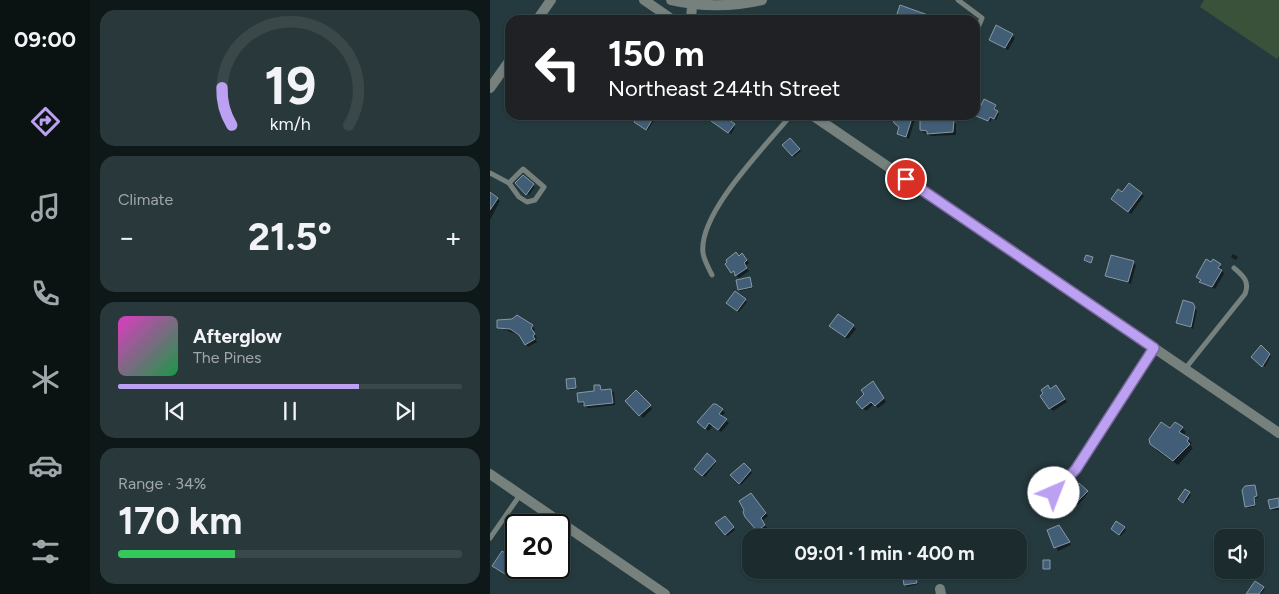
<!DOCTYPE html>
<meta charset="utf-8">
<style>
:root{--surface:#1c2c2e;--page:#29383a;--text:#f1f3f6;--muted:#a0a7aa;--line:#3a484a;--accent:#bca0f2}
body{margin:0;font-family:Figtree,sans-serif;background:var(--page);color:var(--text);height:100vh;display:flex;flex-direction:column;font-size:19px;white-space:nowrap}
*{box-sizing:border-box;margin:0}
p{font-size:16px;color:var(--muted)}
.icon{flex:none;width:28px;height:28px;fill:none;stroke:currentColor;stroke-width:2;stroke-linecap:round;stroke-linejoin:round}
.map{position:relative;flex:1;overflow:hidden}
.details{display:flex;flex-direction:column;gap:10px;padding:10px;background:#0f1819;width:400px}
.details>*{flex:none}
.top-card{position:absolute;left:15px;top:15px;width:475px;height:105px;border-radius:15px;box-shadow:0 1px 4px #0004,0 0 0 1px var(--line);background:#202124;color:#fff;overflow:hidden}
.controls{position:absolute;left:724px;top:529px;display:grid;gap:10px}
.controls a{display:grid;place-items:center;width:50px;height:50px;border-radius:10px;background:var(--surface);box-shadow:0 1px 4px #0004,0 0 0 1px var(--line);font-size:25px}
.speed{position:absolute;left:15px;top:514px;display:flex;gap:10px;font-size:25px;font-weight:700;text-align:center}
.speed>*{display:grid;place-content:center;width:65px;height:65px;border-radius:50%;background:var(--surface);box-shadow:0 1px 4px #0004,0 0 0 1px var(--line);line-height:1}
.speed .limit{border:2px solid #111;border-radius:8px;background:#fff;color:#111}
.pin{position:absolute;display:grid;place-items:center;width:42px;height:42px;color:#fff;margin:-21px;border:2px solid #fff;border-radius:50%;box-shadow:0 1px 5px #0007}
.me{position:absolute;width:55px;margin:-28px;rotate:44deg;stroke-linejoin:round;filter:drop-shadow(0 0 4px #0008)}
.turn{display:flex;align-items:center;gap:18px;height:105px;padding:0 20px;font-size:22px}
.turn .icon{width:65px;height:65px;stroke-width:2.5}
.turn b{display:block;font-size:35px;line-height:42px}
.big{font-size:38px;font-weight:700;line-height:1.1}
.details .tile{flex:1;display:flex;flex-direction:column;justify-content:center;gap:8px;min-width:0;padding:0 18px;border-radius:15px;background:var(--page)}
.details .dial{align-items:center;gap:0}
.dial svg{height:130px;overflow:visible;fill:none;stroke:var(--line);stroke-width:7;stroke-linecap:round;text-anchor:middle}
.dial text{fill:var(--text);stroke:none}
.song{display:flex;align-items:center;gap:15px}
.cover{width:60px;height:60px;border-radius:8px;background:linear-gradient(135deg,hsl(310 70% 55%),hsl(140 70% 35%))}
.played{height:5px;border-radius:2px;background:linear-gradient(90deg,var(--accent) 70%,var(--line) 70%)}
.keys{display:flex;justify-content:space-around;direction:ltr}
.heat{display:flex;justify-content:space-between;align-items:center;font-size:28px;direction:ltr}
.charge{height:8px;border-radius:4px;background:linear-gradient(90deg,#34c759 34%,var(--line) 0)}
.trip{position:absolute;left:252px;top:529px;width:285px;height:50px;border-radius:15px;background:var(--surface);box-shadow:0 1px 4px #0004,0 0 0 1px var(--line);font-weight:700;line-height:50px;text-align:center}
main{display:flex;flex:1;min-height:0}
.tabs{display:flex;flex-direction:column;width:90px;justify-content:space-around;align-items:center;background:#0b1212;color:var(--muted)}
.tabs .icon{width:35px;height:35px}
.tabs .current{color:var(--accent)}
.tabs b{font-size:22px;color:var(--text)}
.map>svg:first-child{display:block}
.green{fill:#3b523a}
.shadow{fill:#0007}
.building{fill:#425e77;stroke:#8898a6}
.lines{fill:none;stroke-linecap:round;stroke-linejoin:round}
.service{stroke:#76807d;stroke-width:5}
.minor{stroke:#76807d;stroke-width:10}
.tertiary{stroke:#76807d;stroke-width:10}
.route-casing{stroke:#7a689d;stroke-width:12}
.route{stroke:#bca0f2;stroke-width:9}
</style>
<main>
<nav class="tabs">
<b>09:00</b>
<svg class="icon current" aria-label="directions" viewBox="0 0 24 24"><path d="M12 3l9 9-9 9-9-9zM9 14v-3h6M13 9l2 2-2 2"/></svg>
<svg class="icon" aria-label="music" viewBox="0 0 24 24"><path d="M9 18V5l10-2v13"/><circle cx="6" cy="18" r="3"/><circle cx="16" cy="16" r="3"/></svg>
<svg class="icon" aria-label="phone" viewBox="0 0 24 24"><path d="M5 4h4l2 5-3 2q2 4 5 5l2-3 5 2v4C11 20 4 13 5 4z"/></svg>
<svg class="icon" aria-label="climate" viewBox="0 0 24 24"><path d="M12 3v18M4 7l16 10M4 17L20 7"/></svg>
<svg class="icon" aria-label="car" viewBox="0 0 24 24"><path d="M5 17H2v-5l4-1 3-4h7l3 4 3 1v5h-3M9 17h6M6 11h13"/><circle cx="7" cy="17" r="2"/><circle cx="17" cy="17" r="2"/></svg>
<svg class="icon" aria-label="filters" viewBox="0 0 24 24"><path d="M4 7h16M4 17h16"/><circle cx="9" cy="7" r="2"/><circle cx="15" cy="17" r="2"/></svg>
</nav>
<section class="details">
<div class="tile dial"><svg viewBox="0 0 100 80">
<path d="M14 69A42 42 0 1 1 86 69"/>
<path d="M14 69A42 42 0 0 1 8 46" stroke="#bca0f2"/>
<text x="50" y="56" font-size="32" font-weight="700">19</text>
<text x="50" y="72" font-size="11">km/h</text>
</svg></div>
<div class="tile"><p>Climate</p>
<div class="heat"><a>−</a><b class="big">21.5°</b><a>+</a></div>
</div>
<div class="tile">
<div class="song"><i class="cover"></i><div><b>Afterglow</b><p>The Pines</p></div></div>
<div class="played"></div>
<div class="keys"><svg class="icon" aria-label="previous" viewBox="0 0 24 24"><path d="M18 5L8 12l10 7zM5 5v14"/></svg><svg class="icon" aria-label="pause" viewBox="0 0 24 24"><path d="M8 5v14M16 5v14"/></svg><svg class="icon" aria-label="next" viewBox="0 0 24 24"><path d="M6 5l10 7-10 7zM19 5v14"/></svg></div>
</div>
<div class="tile"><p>Range · 34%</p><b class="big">170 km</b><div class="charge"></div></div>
</section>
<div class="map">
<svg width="789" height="594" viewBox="0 0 789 594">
<rect width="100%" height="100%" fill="#253a3e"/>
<path class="green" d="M714,0H789V56L787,59L710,7Z"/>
<path class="shadow" d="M522,35L525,38L518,50L500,40Z
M506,106L505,111L509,114L506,120L502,118L500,122L489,117Z
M150,115L166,117L158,130L148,124Z
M227,115L245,127L241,134L225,122Z
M403,115H417L425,119L419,139L408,133L410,127L402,118Z
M432,115L458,117L466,124V135L441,136L434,133L431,130Z
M300,140L311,151L304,157L294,145Z
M33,177L45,187L39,195L26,183Z
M0,191L10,201L0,220Z
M633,193L651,194L654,196L641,214L626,202Z
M743,254L748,257L746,260L741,257Z
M249,257L255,258L259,263L255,266L259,271L249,278L237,264Z
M643,262L646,265L641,284L617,275Z
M730,265L734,274L725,289L714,284L707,277Z
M259,279L263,288L250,291L249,289Z
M246,293L257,302L249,312L239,305Z
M702,304L707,311L703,329L688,322Z
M27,317L45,329L43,332L47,338L45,339L47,342L38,347L31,336L8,327Z
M363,326L366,329L358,339L344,329Z
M771,347L781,356L775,367L763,356Z
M84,380L87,389L80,390L79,389Z
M110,386L113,391L121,390L124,393L125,405L98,408L89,402L105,392Z
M385,386L396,402L388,408L384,404L376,411L367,402Z
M558,387L561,390H568L577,402L563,411L552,396Z
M146,392L162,409L153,418L137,401Z
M232,410L235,413L231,417L239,423L231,432L223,425L219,431L211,425Z
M692,428L696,432L693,436L702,443L700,445L703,448L688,465L667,451L661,441L681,430Z
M217,455L226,463L215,477L205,469Z
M254,465L262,473L251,485L242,475Z
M589,485L598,493L588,505L576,494Z
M765,486L768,498H765L766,506L758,508L756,506Z
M695,491L701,495L695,503L691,501Z
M264,497L278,516L272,521L277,528L270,533L256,516Z
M789,499V510H782L781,508Z
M235,518L245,530L237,536L227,523Z
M569,526L581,545L568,551L558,531Z
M634,528L636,530L631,536L624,531Z
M23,560L25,562L17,575L5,568Z
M36,568H54L50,575Z
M261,569V570H275L268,578L260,571Z
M287,570H314L306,578L298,572L295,576Z
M424,571L428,584L417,587L413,573Z
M773,588L775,589L771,594H757Z"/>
<path class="building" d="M410,5L449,19V20H405Z
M506,25L523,34L515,48L499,40Z
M494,99L506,105L504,109L508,111L504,119L500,117L498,121L486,116Z
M149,115H165L156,130L144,122Z
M225,115H232L245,124L238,133L221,121Z
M402,115H423L416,137L407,134L409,127L404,123Z
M430,115L458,116V120H464L463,132L437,134V131L430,130Z
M300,138L310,149L302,156L292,145Z
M33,175L44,184L36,195L25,183Z
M639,183L652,193L638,212L621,199L628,189L632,192Z
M0,192L8,198L0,210Z
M246,252L249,256L252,253L257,260L254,263L257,268L245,276L244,271L241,273L235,264L237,262L236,260Z
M596,255L603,257L601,263L594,260Z
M621,255L644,261L638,282L615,276Z
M716,259L721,262L723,259L731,264L728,268L732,270L722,287L709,282L711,280L706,277Z
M260,277L262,287L248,290L246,280Z
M245,291L256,299L247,311L236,303Z
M693,300L703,303L705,307L701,327L686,323Z
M348,314L364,325L355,337L339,326Z
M27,315L43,325L41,328L45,334L43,336L45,339L35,345L29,335L20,329L7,328V320L22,319Z
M771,345L780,354L772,367L761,357Z
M85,378L86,388L77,389L76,379Z
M383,381L394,398L385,406L381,402L372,409L366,402L374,394L371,390Z
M104,385H110L111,390L121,389L123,403L94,406V402H88L87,393L104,391Z
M558,385L560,389L566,385L575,399L559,409L550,396L553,393L551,390Z
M146,390L161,405L149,416L135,401Z
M223,404H226L233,409L229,414L237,419L228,430L219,423L215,429L207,422Z
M671,422L680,428L685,422L693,427L689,432L699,438L697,441L700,444L683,461L660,444L659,439Z
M217,453L226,461L212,476L204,469Z
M254,463L261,470L249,484L240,475Z
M589,483L598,491L585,504L575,494L583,485L586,487Z
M765,485L767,496L764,497L765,505L755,507L752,490L755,486Z
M695,489L700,492L693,503L688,499Z
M261,493L276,513L271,518L275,525L267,531L255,517L253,512L254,510L249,501Z
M789,498V507L780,509L778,500Z
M235,516L244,527L235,535L225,523Z
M626,521L635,527L629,535L621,529Z
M569,525L580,542L564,548L557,530Z
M12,551L24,559L15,574L2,566Z
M553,560H560V569H553Z
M425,570L427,583L414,585L412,572Z
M765,581L774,587L769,594H756Z"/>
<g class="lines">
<path class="service" d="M468,0L492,18L485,35
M0,173L19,183L29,197L37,202L45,200L54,187L33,169L19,183
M222,275C219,269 214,260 213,253C208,213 276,146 301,115
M695,369L755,294C760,281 753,276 744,268
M552,505L576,482L586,469L664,348
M0,538L30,495"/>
<path class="minor" d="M47,20L61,0
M0,88L20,60
M0,474L175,594
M450,589L451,594"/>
<path class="tertiary" d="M154,0L183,20
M181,0C212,7 241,7 272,0
M201,20L202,5
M322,115L789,433"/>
</g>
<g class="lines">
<defs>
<path id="route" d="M416,179L664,348L586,469L564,493"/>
</defs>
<use href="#route" class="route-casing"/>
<use href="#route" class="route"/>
</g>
</svg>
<div class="controls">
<a><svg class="icon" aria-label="sound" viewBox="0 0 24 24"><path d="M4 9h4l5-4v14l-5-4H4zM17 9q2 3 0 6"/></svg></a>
</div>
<div class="speed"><div class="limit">20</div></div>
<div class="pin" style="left:416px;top:179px;background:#d93025"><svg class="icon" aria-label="arrive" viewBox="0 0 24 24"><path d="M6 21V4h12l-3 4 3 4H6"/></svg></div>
<svg class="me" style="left:564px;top:493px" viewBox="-20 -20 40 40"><circle r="19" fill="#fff"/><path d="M0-13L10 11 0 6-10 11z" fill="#bca0f2"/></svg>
<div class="trip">09:01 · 1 min · 400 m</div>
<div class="top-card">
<div class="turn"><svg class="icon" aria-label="left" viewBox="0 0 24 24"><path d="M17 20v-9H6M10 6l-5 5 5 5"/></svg><div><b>150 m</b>Northeast 244th Street</div></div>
</div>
</div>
</main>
